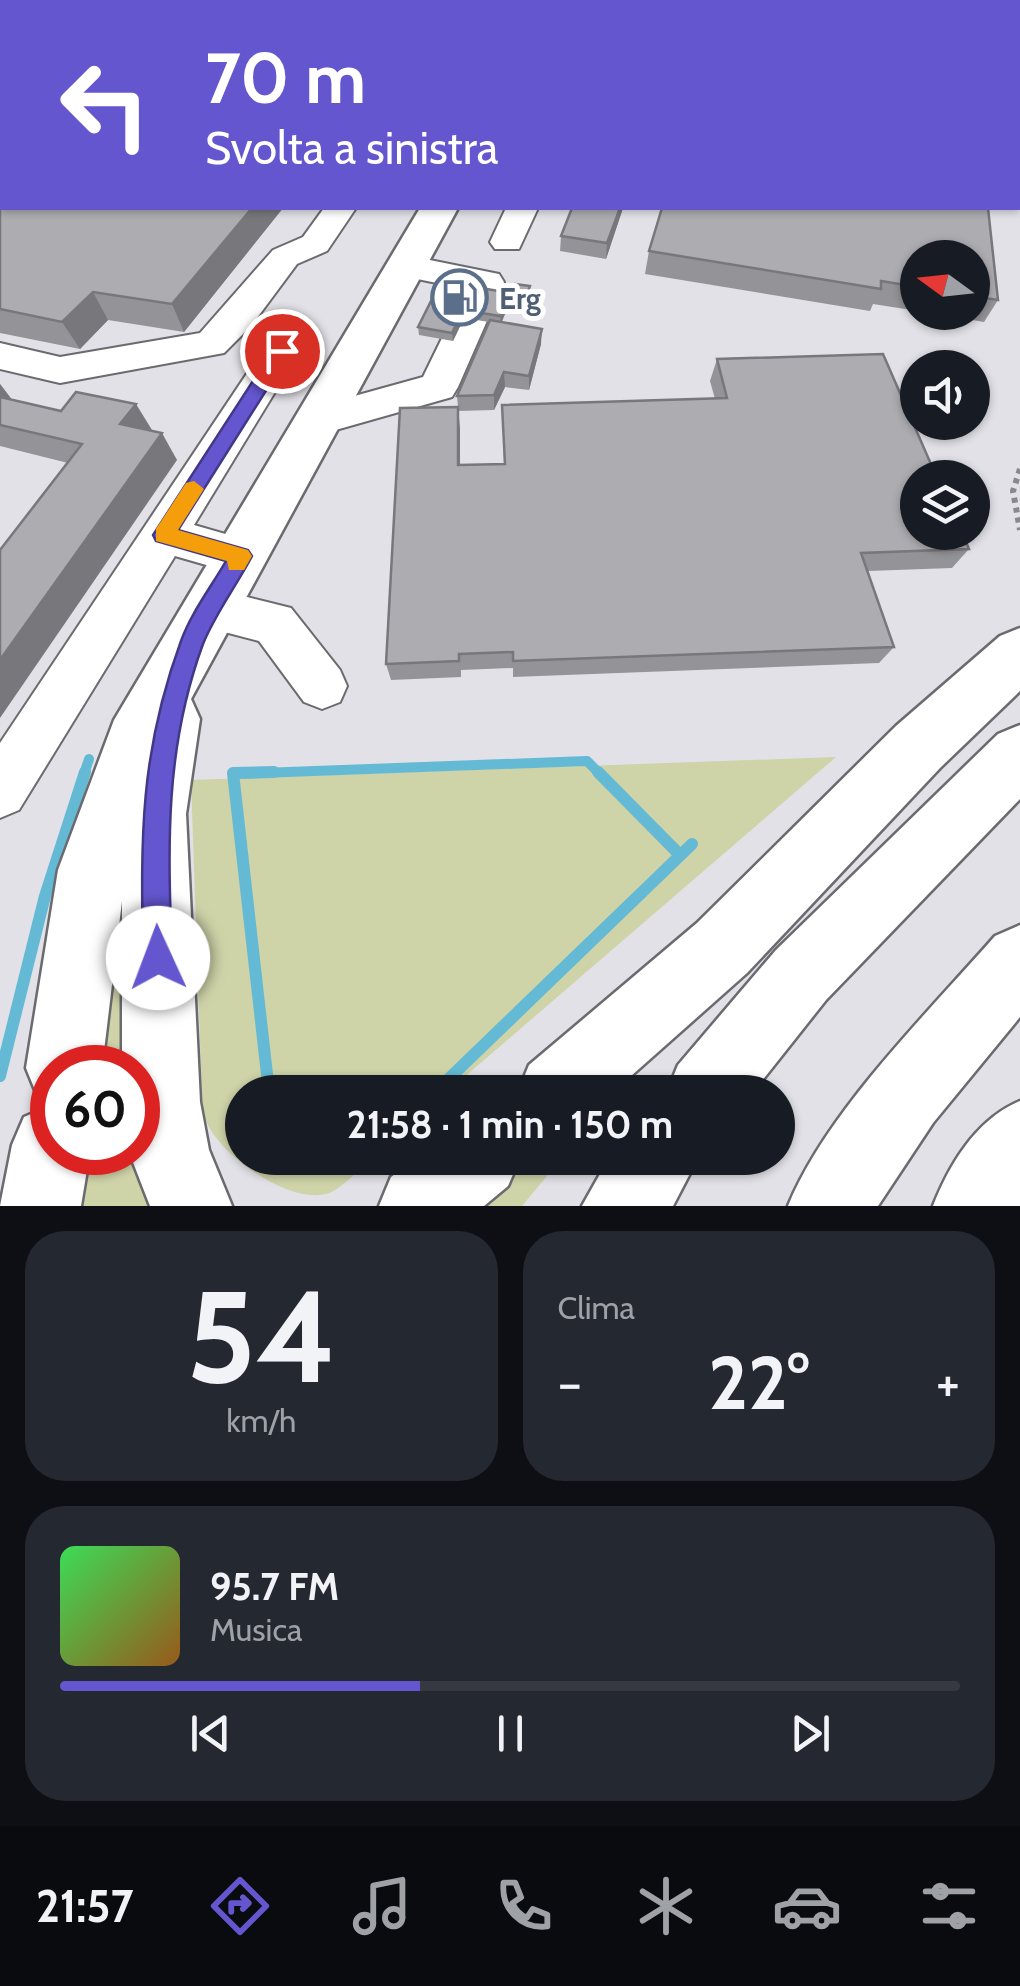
<!DOCTYPE html>
<html lang="it">
<meta charset="utf-8">
<style>
:root{--surface:#171b24;--page:#242831;--text:#f1f3f6;--muted:#9ea1a6;--line:#363941;--accent:#6456cf}
body{margin:0;font-family:Cabin,sans-serif;background:var(--page);color:var(--text);height:100vh;display:flex;flex-direction:column;font-size:38px;white-space:nowrap}
*{box-sizing:border-box;margin:0}
p{font-size:32px;color:var(--muted)}
.icon{flex:none;width:55px;height:55px;fill:none;stroke:currentColor;stroke-width:2;stroke-linecap:round;stroke-linejoin:round}
.map{position:relative;height:1206px;overflow:hidden}
.panel{display:flex;flex-direction:column;gap:25px;padding:25px;background:#0d0f14;flex:1}
.panel>*{flex:none}
.banner{position:absolute;left:0px;top:0px;width:1020px;height:210px;box-shadow:0 2px 8px #0004;background:#6456cf;color:#fff;overflow:hidden}
.needle{width:65px;rotate:285deg}
.controls{position:absolute;left:900px;top:240px;display:grid;gap:20px}
.controls a{display:grid;place-items:center;width:90px;height:90px;border-radius:50%;background:var(--surface);box-shadow:0 2px 8px #0004;font-size:50px}
.speed{position:absolute;left:30px;top:1045px;display:flex;gap:20px;font-size:50px;font-weight:700;text-align:center}
.speed>*{display:grid;place-content:center;width:130px;height:130px;border-radius:50%;background:var(--surface);box-shadow:0 2px 8px #0004;line-height:1}
.speed .limit{border:15px solid #d22;background:#fff;color:#111}
.pin{position:absolute;display:grid;place-items:center;width:85px;height:85px;color:#fff;margin:-42px;border:5px solid #fff;border-radius:50%;box-shadow:0 2px 10px #0007}
.me{position:absolute;width:110px;margin:-55px;rotate:358deg;stroke-linejoin:round;filter:drop-shadow(0 0 8px #0008)}
.turn{display:flex;align-items:center;gap:35px;height:210px;padding:0 40px;font-size:45px}
.turn .icon{width:130px;height:130px;stroke-width:2.5}
.turn b{display:block;font-size:70px;line-height:85px}
.big{font-size:75px;font-weight:700;line-height:1.1}
.panel .widget{flex:1;display:flex;flex-direction:column;justify-content:center;gap:15px;min-width:0;padding:0 35px;border-radius:40px;background:var(--page)}
.panel .dial{align-items:center;gap:0}
.dial b{font-size:130px;line-height:1}
.song{display:flex;align-items:center;gap:30px}
.cover{width:120px;height:120px;border-radius:15px;background:linear-gradient(135deg,hsl(130 70% 55%),hsl(30 70% 35%))}
.played{height:10px;border-radius:5px;background:linear-gradient(90deg,var(--accent) 40%,var(--line) 40%)}
.keys{display:flex;justify-content:space-around;direction:ltr}
.heat{display:flex;justify-content:space-between;align-items:center;font-size:55px;direction:ltr}
.panel .tiles{flex:1;display:grid;gap:25px;grid-template-columns:1fr 1fr}
.widget:last-child{grid-column:span 2}
.trip{position:absolute;left:225px;top:1075px;width:570px;height:100px;border-radius:50px;background:var(--surface);box-shadow:0 2px 8px #0004;font-weight:700;line-height:100px;text-align:center}
.tabs{display:flex;height:160px;justify-content:space-around;align-items:center;background:#090b0e;color:var(--muted)}
.tabs .icon{width:70px;height:70px}
.tabs .current{color:var(--accent)}
.tabs b{font-size:45px;color:var(--text)}
.map>svg:first-child{display:block}
.green{fill:#cfd3a8}
.lines{fill:none;stroke-linecap:round;stroke-linejoin:round}
.stream-far2{stroke:#64bad4;stroke-width:6}
.stream-far1{stroke:#64bad4;stroke-width:10}
.stream{stroke:#64bad4;stroke-width:12}
.minor-casing{stroke:#6b6a6f;stroke-width:4}
.major-casing{stroke:#6b6a6f;stroke-width:5}
.highway-casing{stroke:#6b6a6f;stroke-width:5}
.path{stroke:#89888c;stroke-width:6;stroke-dasharray:5 5;stroke-linecap:butt}
.minor{fill:#fff;fill-rule:evenodd}
.major{fill:#fff;fill-rule:evenodd}
.highway{fill:#fff;fill-rule:evenodd}
.wall{fill:#949498}
.shaded-wall{fill:#78787c}
.building{fill:#acacb1;stroke:#78787c;stroke-width:2.5}
.route{fill:#6456cf;stroke:#413887;stroke-width:2.5}
.slow{fill:#f59e0b}
.labels{text-anchor:middle;dominant-baseline:central;stroke-width:10;stroke-linejoin:round;paint-order:stroke}
.far-service-label{font-size:30px;font-weight:bold;fill:#4e5e75;stroke:#fff;text-anchor:start}
</style>
<div class="map">
<svg width="1020" height="1206" viewBox="0 0 1020 1206">
<rect width="100%" height="100%" fill="#e2e1e7"/>
<path class="green" d="M836,757L447,1092H242V1158H372C360,1168 344,1187 329,1193C292,1206 222,1157 207,1123C204,1117 203,1107 202,1100L191,780Z
M126,907L136,1067L95,1068L119,910Z
M138,1121L142,1169L156,1206H74L83,1153L138,1152Z
M527,1158H562L522,1206H461Z"/>
<g class="lines">
<path class="stream-far2" d="M1018,156L1020,160"/>
<path class="stream-far1" d="M84,774L89,759
M233,774L587,761L600,774"/>
<path class="stream" d="M598,772L680,855
M0,1076L45,896L85,772
M269,1092L233,773L274,772
M435,1092L692,844"/>
<defs>
<path id="minor" d="M867,0H891V2H867Z
M324,208H356L327,251L297,264L251,326L224,353L60,383L0,369V343L60,357L200,333L273,250L303,237Z
M506,208H538L519,249H495L490,242Z
M405,255L499,274L504,282L458,387L452,397L318,435L304,430L298,420L304,410L423,377L466,289L393,274L388,266L393,258Z
M281,338L294,342L300,351L194,525L257,543L264,556L257,569L241,575L175,556L19,810L0,818V743L268,342Z
M211,588L291,608L340,670L347,686L340,702L322,709L304,702L259,641L194,624L187,609L194,594Z"/>
<path id="major" d="M420,208H458L191,699L200,719L186,814L200,1102L209,1150L232,1206H150L129,1152H138V1068H122V901L102,1068H52V1101L37,1095L26,1068L58,870L114,720Z
M52,1105V1152H90L81,1206H0L12,1145L24,1117Z"/>
<path id="highway" d="M1020,628V691L940,768L747,973L613,1092H518L529,1065L697,923L896,726L1000,636Z
M1020,725V799L826,1000L753,1092H667L678,1065L776,950L998,734Z
M1020,925V1017L933,1123L878,1206H788C827,1111 927,1014 995,936Z
M1020,1101V1206H933C950,1163 977,1119 1020,1101Z
M416,1158H520L508,1186L484,1206H379L391,1177Z
M609,1158H698L673,1206H582Z"/>
</defs>
<use href="#minor" class="minor-casing"/>
<use href="#major" class="major-casing"/>
<use href="#highway" class="highway-casing"/>
<path class="path" d="M1020,469L1013,491L1020,530"/>
<use href="#minor" class="minor"/>
<use href="#major" class="major"/>
<use href="#highway" class="highway"/>
</g>
<path class="wall" d="M905,0H1020V40L1018,39V2H905Z
M0,196L283,208L184,332L108,320L80,349L0,333Z
M623,208L606,259L560,251L561,236Z
M662,208H988L998,300L984,322L925,312H972V258H918V311L873,304L870,311L645,274L649,251Z
M510,293L530,294L524,307L510,305V302L501,322L541,344L529,390L505,387L494,410L458,411L460,465L504,464L502,405L715,399L710,381L717,359L969,549L952,568L868,571L894,647L879,663L513,677V668L461,670V677L391,680L386,664L458,407L457,396L489,322L464,318L453,341L419,335L418,327Z
M0,384L12,400L152,430L177,460L68,463L0,446Z"/>
<path class="shaded-wall" d="M424,0H447L445,2H422Z
M252,208H283L184,332L172,304Z
M620,208H623L606,259L607,243Z
M93,292L108,320L80,349L62,322Z
M510,293V302L501,324L500,316Z
M463,310L464,318L453,341L452,333Z
M542,329L541,344L529,390V376Z
M504,372L505,387L494,410V395Z
M0,384L13,401L0,415Z
M136,404L152,430L137,450L120,424Z
M458,407L460,428V485L458,465Z
M162,433L177,460L0,718V660Z"/>
<path class="building" d="M263,0H424L422,2H261Z
M657,0H758L757,2H656Z
M789,0H848V2H789Z
M916,0H1020V11H1018V2H939Z
M2,193V208H252L172,304L93,292L62,322L0,309V196Z
M572,208H620L607,243L561,236Z
M662,208H988L998,300L972,296V258H918V287L881,281V289L649,251Z
M441,281L510,293L500,316L463,310L452,333L418,327Z
M515,284L530,286L525,299L510,297Z
M490,320L542,329L529,376L504,372L494,395L457,396Z
M883,354L937,478H918V532H962L969,549L861,553L894,647L513,661V652L459,654V661L386,664L400,408L458,407V465L505,464L502,405L727,398L717,359Z
M76,392L136,404L120,424L162,433L0,660V550L82,444L0,425V397L61,411Z"/>
<path class="route" d="M282,345L291,351L178,530L248,550L252,556C237,585 215,614 203,644C164,750 168,847 172,958L168,968L158,972L147,968L143,958C141,839 139,755 181,641C191,613 211,587 226,561L156,541L153,535L275,347Z"/>
<path class="slow" d="M194,481L204,489L178,530L248,550L252,556L244,570H229L227,561L156,541V529L186,483Z"/>
<defs>
<symbol id="fuel-ring" viewBox="-11 -11 22 22"><circle r="9.5" fill="#fff" stroke="#5c6f8a" stroke-width="1.5"/><path d="M-5.5-6h7V0h2V4h1.3V-2.5L3-4.5l.8-.8L6-3V5H2.5V1h-1V6h-7ZM-4.2-4.7v3.2H.2V-4.7Z" fill="#5c6f8a"/></symbol>
</defs>
<g fill-rule="evenodd">
<use href="#fuel-ring" x="428" y="266" width="63" height="63"/>
</g>
<g class="labels">
<g class="far-service-label">
<text x="499" y="298">Erg</text>
</g>
</g>
</svg>
<div class="controls">
<a><svg class="needle" viewBox="-14 -14 28 28"><path d="M0-13l5 13h-10z" fill="#e53935"/><path d="M0 13l5-13h-10z" fill="#9ea1a6"/></svg></a>
<a><svg class="icon" aria-label="sound" viewBox="0 0 24 24"><path d="M4 9h4l5-4v14l-5-4H4zM17 9q2 3 0 6"/></svg></a>
<a><svg class="icon" aria-label="layers" viewBox="0 0 24 24"><path d="M12 4l9 5-9 5-9-5zM3 14l9 5 9-5"/></svg></a>
</div>
<div class="speed"><div class="limit">60</div></div>
<div class="pin" style="left:282px;top:351px;background:#d93025"><svg class="icon" aria-label="arrive" viewBox="0 0 24 24"><path d="M6 21V4h12l-3 4 3 4H6"/></svg></div>
<svg class="me" style="left:158px;top:958px" viewBox="-20 -20 40 40"><circle r="19" fill="#fff"/><path d="M0-13L10 11 0 6-10 11z" fill="#6456cf"/></svg>
<div class="trip">21:58 · 1 min · 150 m</div>
<div class="banner">
<div class="turn"><svg class="icon" aria-label="left" viewBox="0 0 24 24"><path d="M17 20v-9H6M10 6l-5 5 5 5"/></svg><div><b>70 m</b>Svolta a sinistra</div></div>
</div>
</div>
<section class="panel">
<div class="tiles">
<div class="widget dial"><b>54</b><p>km/h</p></div>
<div class="widget"><p>Clima</p>
<div class="heat"><a>−</a><b class="big">22°</b><a>+</a></div>
</div>
<div class="widget">
<div class="song"><i class="cover"></i><div><b>95.7 FM</b><p>Musica</p></div></div>
<div class="played"></div>
<div class="keys"><svg class="icon" aria-label="previous" viewBox="0 0 24 24"><path d="M18 5L8 12l10 7zM5 5v14"/></svg><svg class="icon" aria-label="pause" viewBox="0 0 24 24"><path d="M8 5v14M16 5v14"/></svg><svg class="icon" aria-label="next" viewBox="0 0 24 24"><path d="M6 5l10 7-10 7zM19 5v14"/></svg></div>
</div>
</div>
</section>
<nav class="tabs">
<b>21:57</b>
<svg class="icon current" aria-label="directions" viewBox="0 0 24 24"><path d="M12 3l9 9-9 9-9-9zM9 14v-3h6M13 9l2 2-2 2"/></svg>
<svg class="icon" aria-label="music" viewBox="0 0 24 24"><path d="M9 18V5l10-2v13"/><circle cx="6" cy="18" r="3"/><circle cx="16" cy="16" r="3"/></svg>
<svg class="icon" aria-label="phone" viewBox="0 0 24 24"><path d="M5 4h4l2 5-3 2q2 4 5 5l2-3 5 2v4C11 20 4 13 5 4z"/></svg>
<svg class="icon" aria-label="climate" viewBox="0 0 24 24"><path d="M12 3v18M4 7l16 10M4 17L20 7"/></svg>
<svg class="icon" aria-label="car" viewBox="0 0 24 24"><path d="M5 17H2v-5l4-1 3-4h7l3 4 3 1v5h-3M9 17h6M6 11h13"/><circle cx="7" cy="17" r="2"/><circle cx="17" cy="17" r="2"/></svg>
<svg class="icon" aria-label="filters" viewBox="0 0 24 24"><path d="M4 7h16M4 17h16"/><circle cx="9" cy="7" r="2"/><circle cx="15" cy="17" r="2"/></svg>
</nav>
